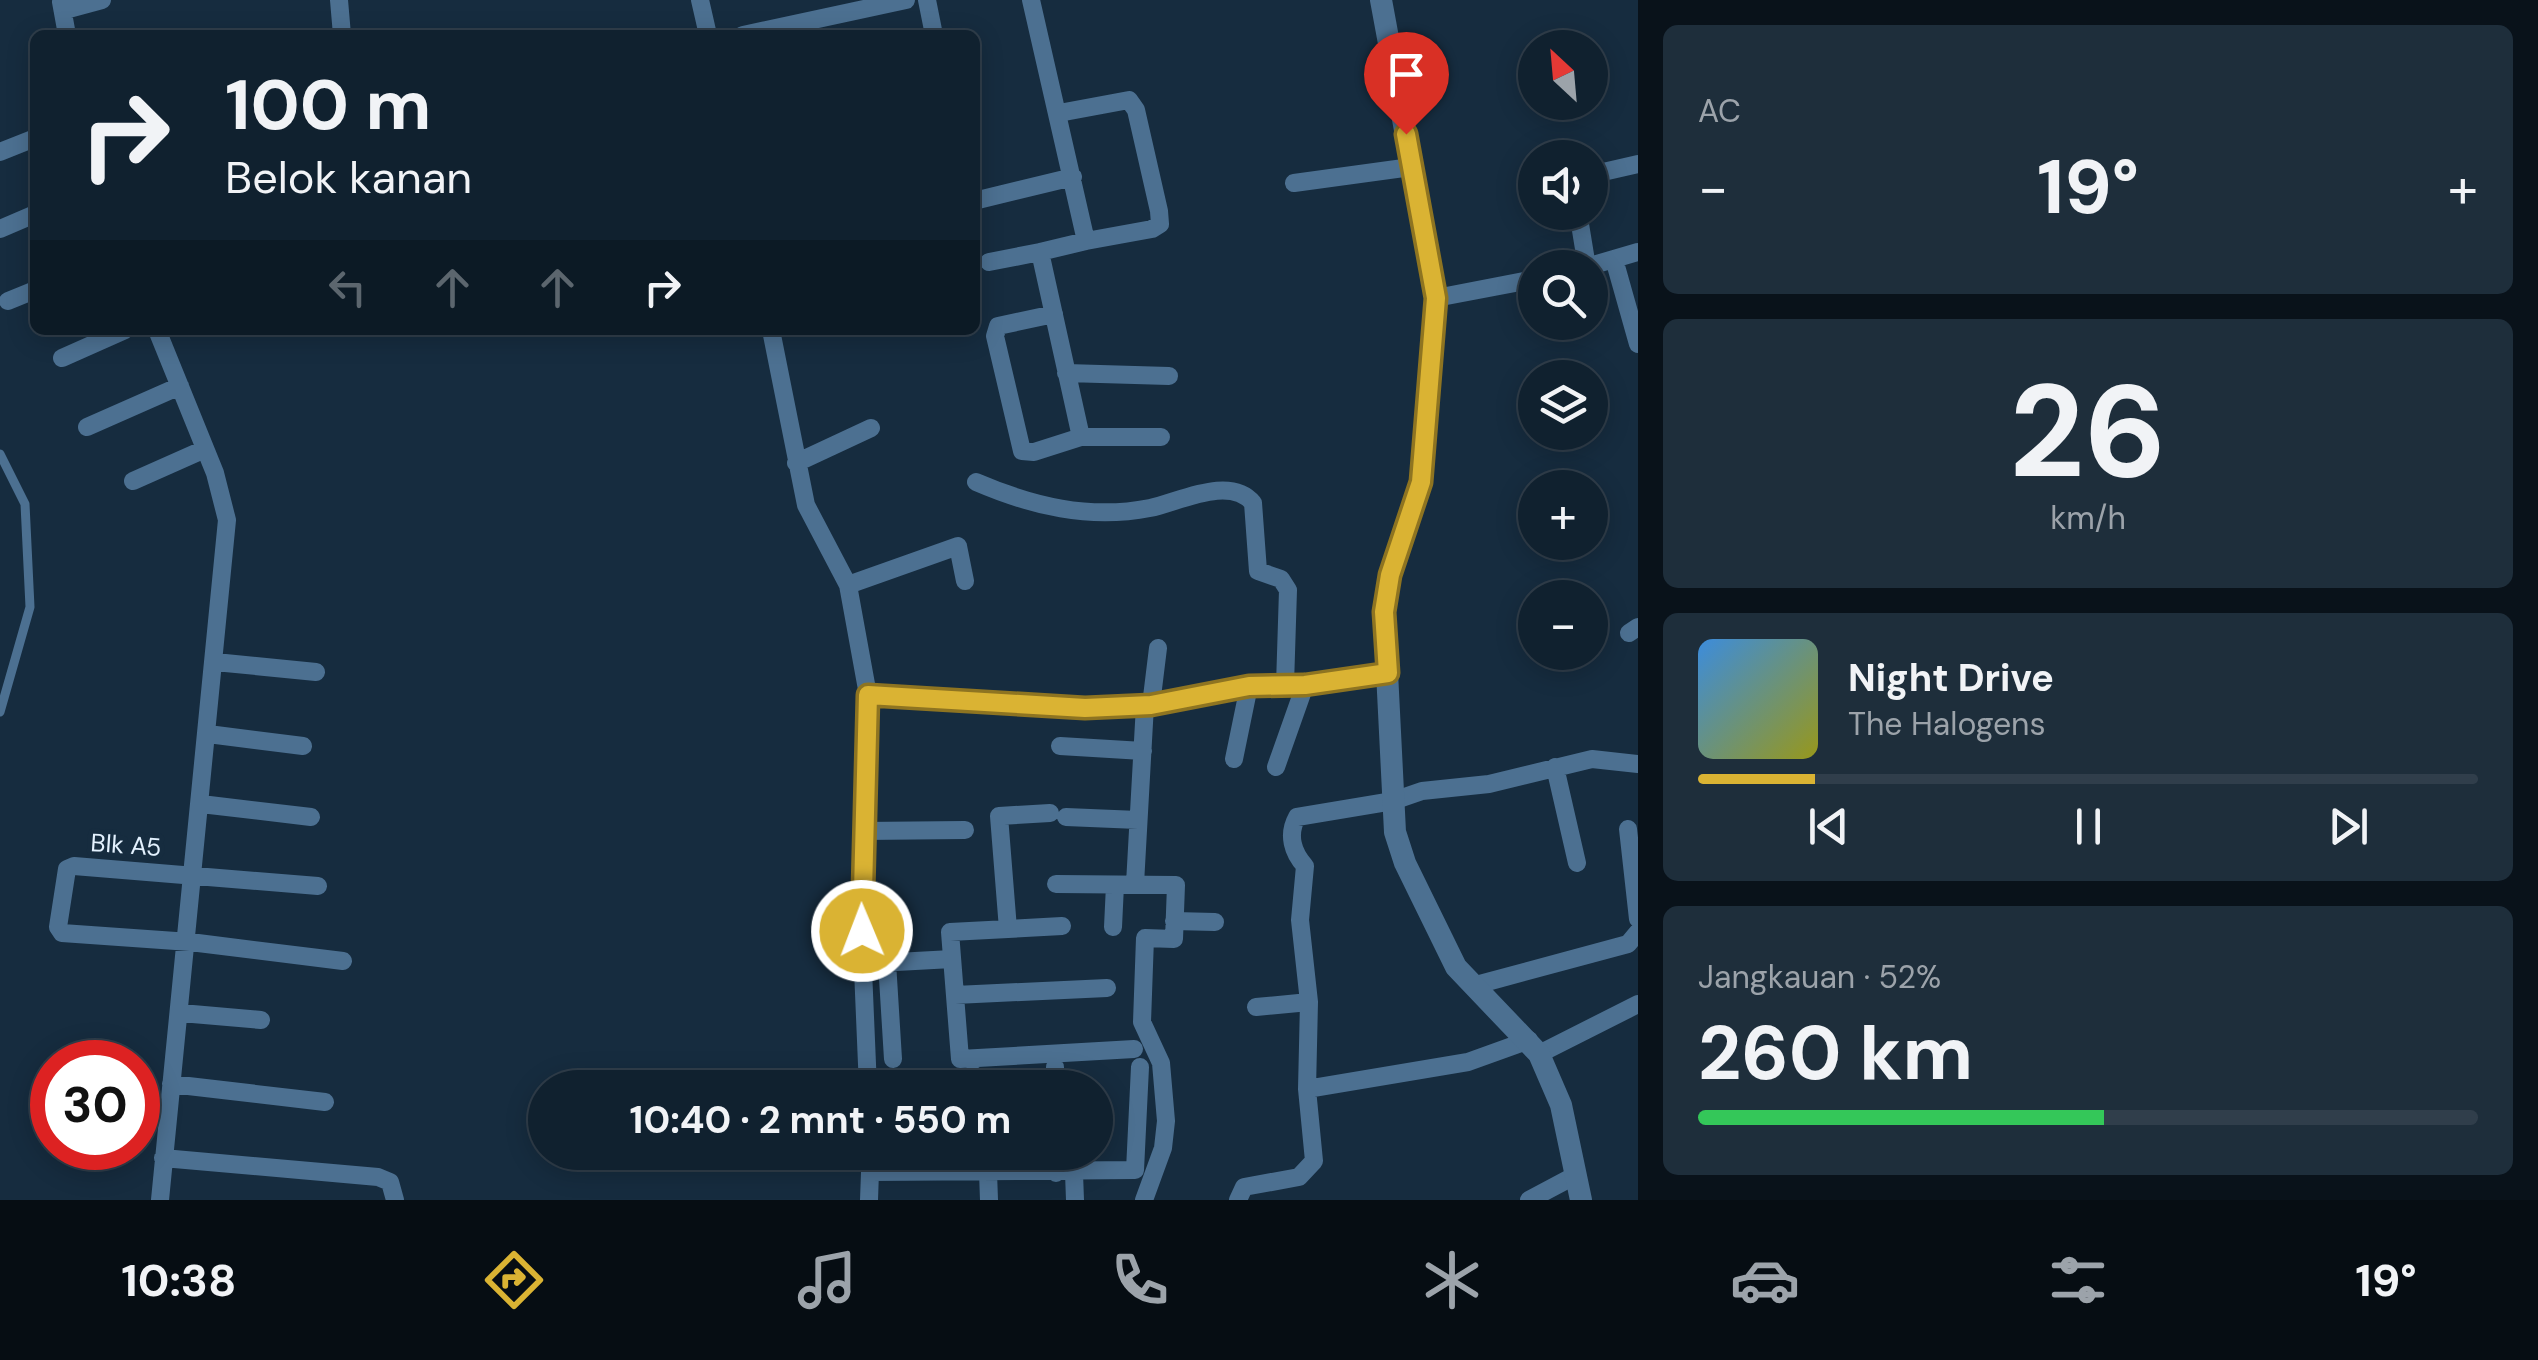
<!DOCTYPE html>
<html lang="id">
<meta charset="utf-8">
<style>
:root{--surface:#10212f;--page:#1e2e3b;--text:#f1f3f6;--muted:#9ca3aa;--line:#303e4b;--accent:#dab333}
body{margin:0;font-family:"DM Sans",sans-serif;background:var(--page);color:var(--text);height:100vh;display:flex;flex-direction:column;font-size:38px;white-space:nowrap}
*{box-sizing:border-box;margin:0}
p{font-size:32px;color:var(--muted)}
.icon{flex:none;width:55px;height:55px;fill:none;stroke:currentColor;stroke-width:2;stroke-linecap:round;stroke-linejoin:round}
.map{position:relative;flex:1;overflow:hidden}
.drawer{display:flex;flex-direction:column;gap:25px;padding:25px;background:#09121a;width:900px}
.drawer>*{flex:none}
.guide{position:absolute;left:30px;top:30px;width:950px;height:305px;border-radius:15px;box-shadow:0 5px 25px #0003,0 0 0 2px var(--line);background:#10212f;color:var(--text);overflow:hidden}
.needle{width:65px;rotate:334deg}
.buttons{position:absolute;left:1518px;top:30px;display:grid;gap:20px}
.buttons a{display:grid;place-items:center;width:90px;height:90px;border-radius:50%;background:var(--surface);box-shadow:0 5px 25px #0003,0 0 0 2px var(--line);font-size:50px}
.speed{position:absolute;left:30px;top:1040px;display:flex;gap:20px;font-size:50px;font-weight:700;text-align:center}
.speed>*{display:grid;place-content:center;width:130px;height:130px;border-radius:50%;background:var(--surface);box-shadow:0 5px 25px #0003,0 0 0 2px var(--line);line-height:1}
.speed .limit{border:15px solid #d22;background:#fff;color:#111}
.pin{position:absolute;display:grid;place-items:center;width:85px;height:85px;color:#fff;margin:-102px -42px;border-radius:50% 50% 50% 0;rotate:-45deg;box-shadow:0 0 10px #0007}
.pin .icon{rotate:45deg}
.me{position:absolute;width:110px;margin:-55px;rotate:359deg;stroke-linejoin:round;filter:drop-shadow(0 0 8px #0008)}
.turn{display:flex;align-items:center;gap:35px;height:210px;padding:0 30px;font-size:45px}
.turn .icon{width:130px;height:130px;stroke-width:2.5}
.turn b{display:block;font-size:70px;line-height:85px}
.lanes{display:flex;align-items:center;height:95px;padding:0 30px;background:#0003;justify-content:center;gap:50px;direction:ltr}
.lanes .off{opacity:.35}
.big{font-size:75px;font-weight:700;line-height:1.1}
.drawer .card{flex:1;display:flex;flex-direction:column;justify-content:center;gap:15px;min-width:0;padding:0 35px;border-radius:15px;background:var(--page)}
.drawer .dial{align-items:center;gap:0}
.dial b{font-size:130px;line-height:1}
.song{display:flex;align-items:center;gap:30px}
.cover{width:120px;height:120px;border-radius:15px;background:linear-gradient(135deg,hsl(210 70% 55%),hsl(60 70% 35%))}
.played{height:10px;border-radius:5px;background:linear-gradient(90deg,var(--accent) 15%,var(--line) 15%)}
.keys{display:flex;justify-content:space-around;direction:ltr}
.heat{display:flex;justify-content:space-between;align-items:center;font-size:55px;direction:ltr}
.charge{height:15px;border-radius:8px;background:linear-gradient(90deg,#34c759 52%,var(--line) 0)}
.trip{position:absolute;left:528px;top:1070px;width:585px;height:100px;border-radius:50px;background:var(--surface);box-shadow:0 5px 25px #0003,0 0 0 2px var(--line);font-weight:700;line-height:100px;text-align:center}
.tabs{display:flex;height:160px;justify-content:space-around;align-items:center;background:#060d13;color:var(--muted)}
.tabs .icon{width:70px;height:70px}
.tabs .selected{color:var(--accent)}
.tabs b{font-size:45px;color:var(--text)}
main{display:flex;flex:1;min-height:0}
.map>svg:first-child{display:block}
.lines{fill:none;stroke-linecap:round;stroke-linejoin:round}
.service{stroke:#4c7091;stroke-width:9}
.minor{stroke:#4c7091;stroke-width:18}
.tertiary{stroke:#4c7091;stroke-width:22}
.route-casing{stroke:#8e7421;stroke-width:25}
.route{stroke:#dab333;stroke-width:18}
.labels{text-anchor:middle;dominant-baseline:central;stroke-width:10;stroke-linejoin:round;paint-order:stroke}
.street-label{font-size:25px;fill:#e3f1fe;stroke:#162c3f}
</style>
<main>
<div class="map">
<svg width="1638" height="1200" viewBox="0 0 1638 1200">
<rect width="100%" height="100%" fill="#162c3f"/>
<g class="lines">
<path class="service" d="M0,454L25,504L30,607L0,712"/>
<path class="minor" d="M339,0L342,35
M700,0L708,35
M927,0L934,35
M1031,0L1086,241L1040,252L1081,437
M61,2L67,35
M65,10L102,0
M743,35L906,0
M1059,113L1129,100L1136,110L1159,211L1160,224L1152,229L1086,241
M0,152L35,138
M1590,175L1638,164
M1294,183L1411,167
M978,200L1073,177
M1578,212L1587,267
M0,229L35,214
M1614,259L1638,344
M989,262L1040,252
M1583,268L1638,252
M1436,298L1535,279
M8,301L35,290
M1054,314L998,326L995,336L1022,451L1034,452L1081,437H1161
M157,330L215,473L227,520L160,1200
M771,330L806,505L848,585L868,695L860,898L868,1088
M62,358L125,330
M1066,373L1169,376
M87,427L180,386
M796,463L871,428
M133,481L205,449
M976,482C1032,506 1089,520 1150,508C1179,502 1230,475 1253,503L1258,571L1281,579L1288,590L1285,685
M848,585L958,546L965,581
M1629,633L1638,627
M215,662L316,672
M868,695L1085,708L1151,705L1249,686L1305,685L1387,673
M1151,705L1158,648
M208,734L303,746
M1060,746L1143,751
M1234,759L1249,686
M1276,767L1305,685
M1555,767L1577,863
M201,804L311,817
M1050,813L999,816L1008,929L950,932L960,1059L1134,1049
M1066,817L1138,820
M1628,829L1638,919
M863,831L965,830
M1056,884L1176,885L1174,939L1145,938L1142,1022L1161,1063L1166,1121L1163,1148L1144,1200
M1135,884L1145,705
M318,886L74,866L67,869L58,927L62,933L190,942L343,961
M1174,921L1215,922
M1113,927L1115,885
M1008,929L1062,926
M887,962L893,1059
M878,963L952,959
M1476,985L1628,944L1638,932
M955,995L1107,988
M1256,1007L1309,1002
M181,1013L261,1020
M1539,1054L1638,1004
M1055,1067V1088
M973,1074V1088
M171,1084L325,1102
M1307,1089L1468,1062L1529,1040
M1056,1152V1173
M163,1158L378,1177L390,1182L395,1200
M988,1172L989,1200
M1074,1173L1075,1200
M869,1200L870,1172L1135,1170L1140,1067
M1238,1200L1244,1187L1299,1177L1314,1161L1307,1089L1309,1002L1300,920L1305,866C1293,853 1287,835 1297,817L1393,801L1422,791L1489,784L1592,759L1638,764
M1529,1200L1576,1175"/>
<path class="tertiary" d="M1381,0L1436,298L1421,482L1390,575L1384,612L1395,832L1405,863L1456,967L1539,1054L1561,1105L1581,1200"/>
</g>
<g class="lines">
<defs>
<path id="route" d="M862,931L868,695L1085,708L1151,705L1249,686L1305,685L1388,673L1384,612L1390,575L1421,482L1436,298L1406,134"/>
</defs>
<use href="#route" class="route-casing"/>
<use href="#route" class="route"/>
</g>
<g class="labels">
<g class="street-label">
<text transform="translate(126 845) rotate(4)">Blk A5</text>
</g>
</g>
</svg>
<div class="buttons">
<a><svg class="needle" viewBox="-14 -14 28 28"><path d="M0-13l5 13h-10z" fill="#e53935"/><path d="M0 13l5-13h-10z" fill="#9ca3aa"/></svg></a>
<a><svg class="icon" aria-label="sound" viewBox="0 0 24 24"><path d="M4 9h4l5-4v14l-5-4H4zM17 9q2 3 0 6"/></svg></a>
<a><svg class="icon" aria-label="search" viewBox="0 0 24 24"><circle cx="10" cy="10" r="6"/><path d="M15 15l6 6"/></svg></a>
<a><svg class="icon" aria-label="layers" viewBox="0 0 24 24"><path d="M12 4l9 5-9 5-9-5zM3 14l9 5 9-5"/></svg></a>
<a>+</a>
<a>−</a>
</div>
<div class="speed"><div class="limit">30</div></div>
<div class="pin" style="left:1406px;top:134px;background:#d93025"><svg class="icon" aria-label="arrive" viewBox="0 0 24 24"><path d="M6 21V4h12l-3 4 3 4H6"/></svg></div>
<svg class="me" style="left:862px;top:931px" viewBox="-20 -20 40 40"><circle r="17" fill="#dab333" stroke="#fff" stroke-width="3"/><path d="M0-11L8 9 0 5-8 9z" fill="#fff"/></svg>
<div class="trip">10:40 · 2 mnt · 550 m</div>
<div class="guide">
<div class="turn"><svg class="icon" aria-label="right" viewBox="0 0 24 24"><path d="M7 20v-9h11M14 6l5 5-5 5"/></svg><div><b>100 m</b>Belok kanan</div></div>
<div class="lanes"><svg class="icon off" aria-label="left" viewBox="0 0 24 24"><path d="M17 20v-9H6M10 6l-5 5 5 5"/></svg><svg class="icon off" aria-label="ahead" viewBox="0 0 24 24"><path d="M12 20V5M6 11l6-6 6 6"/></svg><svg class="icon off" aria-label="ahead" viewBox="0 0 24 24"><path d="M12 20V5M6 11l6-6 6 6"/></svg><svg class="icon" aria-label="right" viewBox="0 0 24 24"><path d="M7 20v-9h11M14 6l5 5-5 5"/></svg></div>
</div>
</div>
<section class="drawer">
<div class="card"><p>AC</p>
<div class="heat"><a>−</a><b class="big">19°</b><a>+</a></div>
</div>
<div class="card dial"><b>26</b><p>km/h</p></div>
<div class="card">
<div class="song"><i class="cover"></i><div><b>Night Drive</b><p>The Halogens</p></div></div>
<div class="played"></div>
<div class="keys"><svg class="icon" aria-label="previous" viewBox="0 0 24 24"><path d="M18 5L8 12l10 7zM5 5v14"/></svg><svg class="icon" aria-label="pause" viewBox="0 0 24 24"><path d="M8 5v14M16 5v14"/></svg><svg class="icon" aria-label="next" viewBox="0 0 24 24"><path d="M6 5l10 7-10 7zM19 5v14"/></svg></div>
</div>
<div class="card"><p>Jangkauan · 52%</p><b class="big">260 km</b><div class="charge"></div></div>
</section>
</main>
<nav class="tabs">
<b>10:38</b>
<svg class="icon selected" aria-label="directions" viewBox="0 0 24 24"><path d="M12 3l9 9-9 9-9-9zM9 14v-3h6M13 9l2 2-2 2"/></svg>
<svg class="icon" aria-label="music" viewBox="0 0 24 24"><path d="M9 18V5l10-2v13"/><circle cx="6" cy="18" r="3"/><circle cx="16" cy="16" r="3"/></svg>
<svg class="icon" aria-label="phone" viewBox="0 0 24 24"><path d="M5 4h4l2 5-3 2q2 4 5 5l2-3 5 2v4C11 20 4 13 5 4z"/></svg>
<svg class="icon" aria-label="climate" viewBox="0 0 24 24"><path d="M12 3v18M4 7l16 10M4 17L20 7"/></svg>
<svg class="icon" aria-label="car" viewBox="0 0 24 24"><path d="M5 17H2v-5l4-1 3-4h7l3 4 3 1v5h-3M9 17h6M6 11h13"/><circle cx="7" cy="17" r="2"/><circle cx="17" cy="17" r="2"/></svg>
<svg class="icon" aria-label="filters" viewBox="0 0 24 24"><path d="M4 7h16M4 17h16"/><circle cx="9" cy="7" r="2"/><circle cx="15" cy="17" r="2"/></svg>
<b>19°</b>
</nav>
